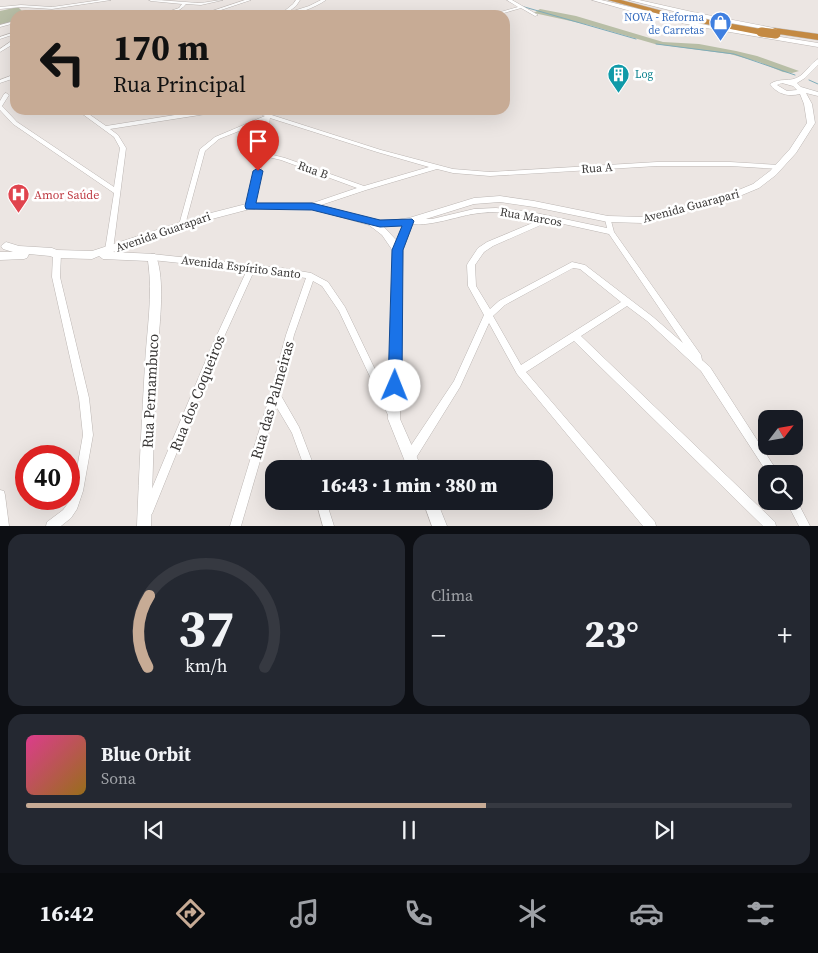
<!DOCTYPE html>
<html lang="pt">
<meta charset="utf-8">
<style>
:root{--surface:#171b24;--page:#242831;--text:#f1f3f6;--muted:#9ea1a6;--line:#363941;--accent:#c7ab95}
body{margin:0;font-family:"Source Serif 4",serif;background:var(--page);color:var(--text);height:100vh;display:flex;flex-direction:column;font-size:19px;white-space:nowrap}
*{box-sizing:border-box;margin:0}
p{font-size:16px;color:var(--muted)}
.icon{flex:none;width:28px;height:28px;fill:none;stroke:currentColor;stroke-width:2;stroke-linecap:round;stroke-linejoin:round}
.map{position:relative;height:526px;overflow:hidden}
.drawer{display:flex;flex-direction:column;gap:8px;padding:8px;background:#0d0f14;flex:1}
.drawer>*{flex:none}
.hud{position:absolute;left:10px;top:10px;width:500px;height:105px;border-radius:15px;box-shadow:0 5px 20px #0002;background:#c7ab95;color:#111;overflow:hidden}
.needle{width:32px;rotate:59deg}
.tools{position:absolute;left:758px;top:410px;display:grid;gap:10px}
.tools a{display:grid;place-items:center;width:45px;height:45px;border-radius:10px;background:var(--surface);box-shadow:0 5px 20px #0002;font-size:25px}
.speed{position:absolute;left:15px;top:445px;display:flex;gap:10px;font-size:25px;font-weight:700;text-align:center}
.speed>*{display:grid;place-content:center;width:65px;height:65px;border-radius:50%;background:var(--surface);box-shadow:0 5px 20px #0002;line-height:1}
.speed .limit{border:8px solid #d22;background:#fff;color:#111}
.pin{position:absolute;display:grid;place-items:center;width:42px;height:42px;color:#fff;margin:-51px -21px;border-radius:50% 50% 50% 0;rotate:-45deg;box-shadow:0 0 5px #0007}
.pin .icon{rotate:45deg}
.me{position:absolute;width:55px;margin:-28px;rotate:1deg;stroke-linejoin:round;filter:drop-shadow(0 0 4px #0008)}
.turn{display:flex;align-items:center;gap:18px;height:105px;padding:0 20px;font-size:22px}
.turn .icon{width:65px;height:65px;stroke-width:2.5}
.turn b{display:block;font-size:35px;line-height:42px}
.big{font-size:38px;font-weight:800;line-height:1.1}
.drawer .widget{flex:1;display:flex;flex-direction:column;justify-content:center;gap:8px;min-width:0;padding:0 18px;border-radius:15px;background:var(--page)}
.drawer .dial{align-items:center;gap:0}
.dial svg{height:130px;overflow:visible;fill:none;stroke:var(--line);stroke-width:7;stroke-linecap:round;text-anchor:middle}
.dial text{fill:var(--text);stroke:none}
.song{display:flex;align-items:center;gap:15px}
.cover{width:60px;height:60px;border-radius:8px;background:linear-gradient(135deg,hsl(330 70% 55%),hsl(40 70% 35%))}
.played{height:5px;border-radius:2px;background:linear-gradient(90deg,var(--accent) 60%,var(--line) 60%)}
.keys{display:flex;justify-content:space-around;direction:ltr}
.heat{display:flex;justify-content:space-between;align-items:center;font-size:28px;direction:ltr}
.drawer .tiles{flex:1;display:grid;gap:8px;grid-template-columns:1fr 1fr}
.widget:last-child{grid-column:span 2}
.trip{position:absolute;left:265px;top:460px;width:288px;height:50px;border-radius:15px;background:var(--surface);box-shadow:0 5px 20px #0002;font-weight:800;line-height:50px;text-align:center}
.dock{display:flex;height:80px;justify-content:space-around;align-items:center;background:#090b0e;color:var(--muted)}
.dock .icon{width:35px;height:35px}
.dock .selected{color:var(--accent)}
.dock b{font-size:22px;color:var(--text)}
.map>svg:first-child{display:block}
.green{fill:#b8bea6}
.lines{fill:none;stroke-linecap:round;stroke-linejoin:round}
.stream{stroke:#7facb9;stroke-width:1}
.minor-casing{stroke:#bcb6b3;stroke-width:1}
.tertiary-casing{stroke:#bcb6b3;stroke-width:1}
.motorway-casing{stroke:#c4c3c3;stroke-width:1}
.minor{fill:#fff;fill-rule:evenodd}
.tertiary{fill:#fff;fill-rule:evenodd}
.motorway{fill:#c48a43;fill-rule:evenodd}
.motorway-bridge-casing{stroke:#c4c3c3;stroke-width:9;stroke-linecap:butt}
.motorway-bridge{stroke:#c48a43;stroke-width:9}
.route{fill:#1a73e8;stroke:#114b97}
.labels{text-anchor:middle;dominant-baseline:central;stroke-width:5;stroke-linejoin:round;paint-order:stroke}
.far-shop-label{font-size:11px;fill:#366cbe;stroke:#fff;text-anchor:end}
.far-culture-label{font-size:11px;fill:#0d838f;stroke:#fff;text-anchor:start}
.street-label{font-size:12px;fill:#3a3837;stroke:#fff}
.health-label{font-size:12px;fill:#be3a42;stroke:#fff;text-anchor:start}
.near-street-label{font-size:15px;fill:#3a3837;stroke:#fff}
</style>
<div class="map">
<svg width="818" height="526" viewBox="0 0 818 526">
<rect width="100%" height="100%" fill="#ece6e3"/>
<path class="green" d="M18,7L26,15H15V21L0,25V11Z
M540,9L576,16L663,42L699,44L736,51L757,56L799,71L792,73L783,72L759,62L730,54L655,44L589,25L534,13Z"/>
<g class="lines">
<path class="stream" d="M521,6L636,39
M656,44L734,54L795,75
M809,80L818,84"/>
<defs>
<path id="minor" d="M101,0H111L52,9L21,7L0,9V7L21,5L52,7Z
M149,0C166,0 182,2 198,3C207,3 215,0 223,0L201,5L186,4C180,12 168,15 158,15L179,8L182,4L151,1Z
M245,0H251L206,15H200Z
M296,0H300L296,6L287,13L309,6L321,0H326C314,8 296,15 282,15V13L293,4Z
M507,0H512L538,15L535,16L521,8L497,15H490L518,7Z
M45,13H46V15H41Z
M15,21V23L0,27V25Z
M15,32V34L0,39V37Z
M13,40H15V43L0,52V49Z
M13,75H15V78L0,83V80Z
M15,90V94H11V92Z
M6,93L9,95L2,106L17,122L114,187L120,148L114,137L77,110H83L106,126L206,110H236L233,112L206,114L110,129L118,135L126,148L113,250L109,253L105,250L114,193L13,124L0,110V101L4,94Z
M248,110H256L381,150L453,169L490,172L657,162H730L779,165L782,167L779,169L730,166H657L490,176L453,173L437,169L366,190L312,208H310L309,206L310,204L357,188L281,160L264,156L253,206L250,208L247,206L259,154L264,121L219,139L205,151L185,225L182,227H180L179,225L200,149L215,137L265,116ZM270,118L377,152L429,167L364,186L285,158L265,153Z
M496,208L531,212L607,228L605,219L606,217H610L614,232L701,355L702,360L710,367L779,474H768L701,371L647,321L627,306L581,336L775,522L776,526H763L574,341L526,372L655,522L656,526H643L517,374L489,323L460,387L414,461L410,462L406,461L405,457L406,453L454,381L484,315L468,286L467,265L468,263L478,248L487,242L542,219C520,214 495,210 473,214C458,216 417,231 406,221L409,219H432L474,209ZM550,221L609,234L683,343L653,317L585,265L572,262L499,301L490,309L476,286L475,265L484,252L493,246ZM573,268L580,269L621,302L521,365L493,316L505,305Z
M57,251L61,254L60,277L89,398L93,435L83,491L77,509L71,518L61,526H46L47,522L63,510L69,502L73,491L83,435L79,398L52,277L53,254Z
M152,254L282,268L311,273L328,282L345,307L395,411L397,414L395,417L392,419L389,417L339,311L322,286L313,281L294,335L280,394L299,427L315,469H305L292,433L276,406L241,526H230L270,395L286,335L306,278L254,271L219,348L152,514L148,515L144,514L143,510L211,348L247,270L152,260L148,257Z
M0,490L4,491L5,495L9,526H0Z
M794,497H795L810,526H799L786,501H794Z
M316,501H326L334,526H323Z"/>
<path id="tertiary" d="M592,0H601L706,25L818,43V47L706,28L648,16Z
M629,0H639L697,13L789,31L786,33L697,17Z
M818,59V65L805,78L797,83L801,87L818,92V96L806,93L812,104L815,123L796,153L776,175L759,188L730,200L643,223L608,222L534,207L500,202L474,204L413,223L403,250L400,419L422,469H408L388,419L393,251L382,235L369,225L312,209H250L208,220L113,252L155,254C167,280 158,333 157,361C154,416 153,471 151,526H137C139,472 142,418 145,364C147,329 153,295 148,261L103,259L99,256L92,259L55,258L50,256L29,254L27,258L24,259L0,260V252H13L3,249L1,246L6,242L19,246L52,248L57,250L92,251L203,215L250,203H312L372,219L387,221L409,218L474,198L500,196L534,201L608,216L643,217L724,196L753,184L770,171L790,149L807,123L804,104L800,94C788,97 777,94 770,84C780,77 790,83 800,76C807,71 811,63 818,59ZM782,83L793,86L797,90L787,91L777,85ZM403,225L397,241L384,227Z
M423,501H437L447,526H432Z"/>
<path id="motorway" d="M608,0H621L670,13L761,29L765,32L761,35L670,17Z
M775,28L818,34V40L772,33V29Z"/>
</defs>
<use href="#minor" class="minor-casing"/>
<use href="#tertiary" class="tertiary-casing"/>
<use href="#motorway" class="motorway-casing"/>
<use href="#minor" class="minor"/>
<use href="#tertiary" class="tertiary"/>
<use href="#motorway" class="motorway"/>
<defs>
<path id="motorway-bridge" d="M761,32L776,34"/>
</defs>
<use href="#motorway-bridge" class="motorway-bridge-casing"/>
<use href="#motorway-bridge" class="motorway-bridge"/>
</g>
<path class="route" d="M258,168L263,171L256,203H312L380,220L412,219L414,221L403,250L402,386L400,391L395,392L390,391L388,386L392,250L402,226L380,227L312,210L246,209L245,206L253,171Z"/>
<defs>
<symbol id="shop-pin" viewBox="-11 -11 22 30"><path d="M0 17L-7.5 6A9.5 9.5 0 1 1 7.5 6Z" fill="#3f7fe0" stroke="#fff"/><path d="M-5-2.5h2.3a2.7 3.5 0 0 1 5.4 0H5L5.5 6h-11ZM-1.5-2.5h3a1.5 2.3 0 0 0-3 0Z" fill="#fff"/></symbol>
<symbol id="building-pin" viewBox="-11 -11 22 30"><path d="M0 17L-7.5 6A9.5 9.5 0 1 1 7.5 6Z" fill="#0f9aa8" stroke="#fff"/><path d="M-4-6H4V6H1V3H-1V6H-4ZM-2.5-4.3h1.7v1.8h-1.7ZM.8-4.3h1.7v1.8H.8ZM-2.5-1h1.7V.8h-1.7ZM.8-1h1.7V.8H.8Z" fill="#fff"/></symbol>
<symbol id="hospital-pin" viewBox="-11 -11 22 30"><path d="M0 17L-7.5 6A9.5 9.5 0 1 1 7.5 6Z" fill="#e0444e" stroke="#fff"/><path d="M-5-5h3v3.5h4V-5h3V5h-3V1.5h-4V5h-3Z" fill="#fff"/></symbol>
</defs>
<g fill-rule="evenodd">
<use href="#shop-pin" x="708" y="10" width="25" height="34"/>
<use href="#building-pin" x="606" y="62" width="25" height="34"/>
<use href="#hospital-pin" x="6" y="182" width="25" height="34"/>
</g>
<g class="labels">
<g class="far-shop-label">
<text x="704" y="17">NOVA - Reforma<tspan x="704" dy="13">de Carretas</tspan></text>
</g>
<g class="far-culture-label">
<text x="635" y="74">Log</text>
</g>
<g class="street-label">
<text transform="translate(597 168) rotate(-4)">Rua A</text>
<text transform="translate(313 170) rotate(20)">Rua B</text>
<text transform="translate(691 206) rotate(-15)">Avenida Guarapari</text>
<text transform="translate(531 217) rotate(10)">Rua Marcos</text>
<text transform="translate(163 232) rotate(-19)">Avenida Guarapari</text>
<text transform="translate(241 267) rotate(7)">Avenida Espírito Santo</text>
</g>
<g class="health-label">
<text x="34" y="195">Amor Saúde</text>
</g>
<g class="near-street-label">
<text transform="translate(150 391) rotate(-87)">Rua Pernambuco</text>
<text transform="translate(197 393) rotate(-68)">Rua dos Coqueiros</text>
<text transform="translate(272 400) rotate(-74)">Rua das Palmeiras</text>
</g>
</g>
</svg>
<div class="tools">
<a><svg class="needle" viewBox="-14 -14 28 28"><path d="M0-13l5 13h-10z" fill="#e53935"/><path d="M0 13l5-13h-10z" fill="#9ea1a6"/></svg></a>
<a><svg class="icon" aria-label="search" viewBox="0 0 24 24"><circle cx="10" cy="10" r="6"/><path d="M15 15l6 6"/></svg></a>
</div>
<div class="speed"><div class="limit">40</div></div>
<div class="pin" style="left:258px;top:171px;background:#d93025"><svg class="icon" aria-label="arrive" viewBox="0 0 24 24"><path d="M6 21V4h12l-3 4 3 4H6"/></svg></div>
<svg class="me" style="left:395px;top:386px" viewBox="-20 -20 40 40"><circle r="19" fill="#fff"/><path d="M0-13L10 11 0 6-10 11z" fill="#1a73e8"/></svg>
<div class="trip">16:43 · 1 min · 380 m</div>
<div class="hud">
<div class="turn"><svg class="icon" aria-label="left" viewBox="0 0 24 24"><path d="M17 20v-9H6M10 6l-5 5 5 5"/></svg><div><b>170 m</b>Rua Principal</div></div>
</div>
</div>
<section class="drawer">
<div class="tiles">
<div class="widget dial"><svg viewBox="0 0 100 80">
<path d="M14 69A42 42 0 1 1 86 69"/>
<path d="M14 69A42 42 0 0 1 15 25" stroke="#c7ab95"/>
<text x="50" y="56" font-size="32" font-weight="700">37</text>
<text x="50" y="72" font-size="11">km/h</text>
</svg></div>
<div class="widget"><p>Clima</p>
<div class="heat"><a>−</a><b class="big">23°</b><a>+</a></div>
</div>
<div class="widget">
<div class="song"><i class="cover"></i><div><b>Blue Orbit</b><p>Sona</p></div></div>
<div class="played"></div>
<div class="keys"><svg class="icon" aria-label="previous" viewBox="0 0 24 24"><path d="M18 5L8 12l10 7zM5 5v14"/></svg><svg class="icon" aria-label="pause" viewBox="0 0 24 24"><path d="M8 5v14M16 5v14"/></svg><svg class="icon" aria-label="next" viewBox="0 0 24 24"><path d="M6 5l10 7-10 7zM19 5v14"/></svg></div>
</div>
</div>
</section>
<nav class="dock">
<b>16:42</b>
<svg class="icon selected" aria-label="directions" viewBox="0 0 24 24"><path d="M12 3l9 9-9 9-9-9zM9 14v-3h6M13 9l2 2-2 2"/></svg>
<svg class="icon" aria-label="music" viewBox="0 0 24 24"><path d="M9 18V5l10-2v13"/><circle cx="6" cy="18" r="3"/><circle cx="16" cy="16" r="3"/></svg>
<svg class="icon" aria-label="phone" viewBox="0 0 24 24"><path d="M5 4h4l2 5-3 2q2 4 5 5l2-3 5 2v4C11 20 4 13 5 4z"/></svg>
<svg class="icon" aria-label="climate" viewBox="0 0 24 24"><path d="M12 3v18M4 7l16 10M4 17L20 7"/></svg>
<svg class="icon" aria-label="car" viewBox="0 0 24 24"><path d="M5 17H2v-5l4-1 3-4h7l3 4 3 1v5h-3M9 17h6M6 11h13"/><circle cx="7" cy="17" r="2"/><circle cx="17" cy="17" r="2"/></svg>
<svg class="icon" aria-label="filters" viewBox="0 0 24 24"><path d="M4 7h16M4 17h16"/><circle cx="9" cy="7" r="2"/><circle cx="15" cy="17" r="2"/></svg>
</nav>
